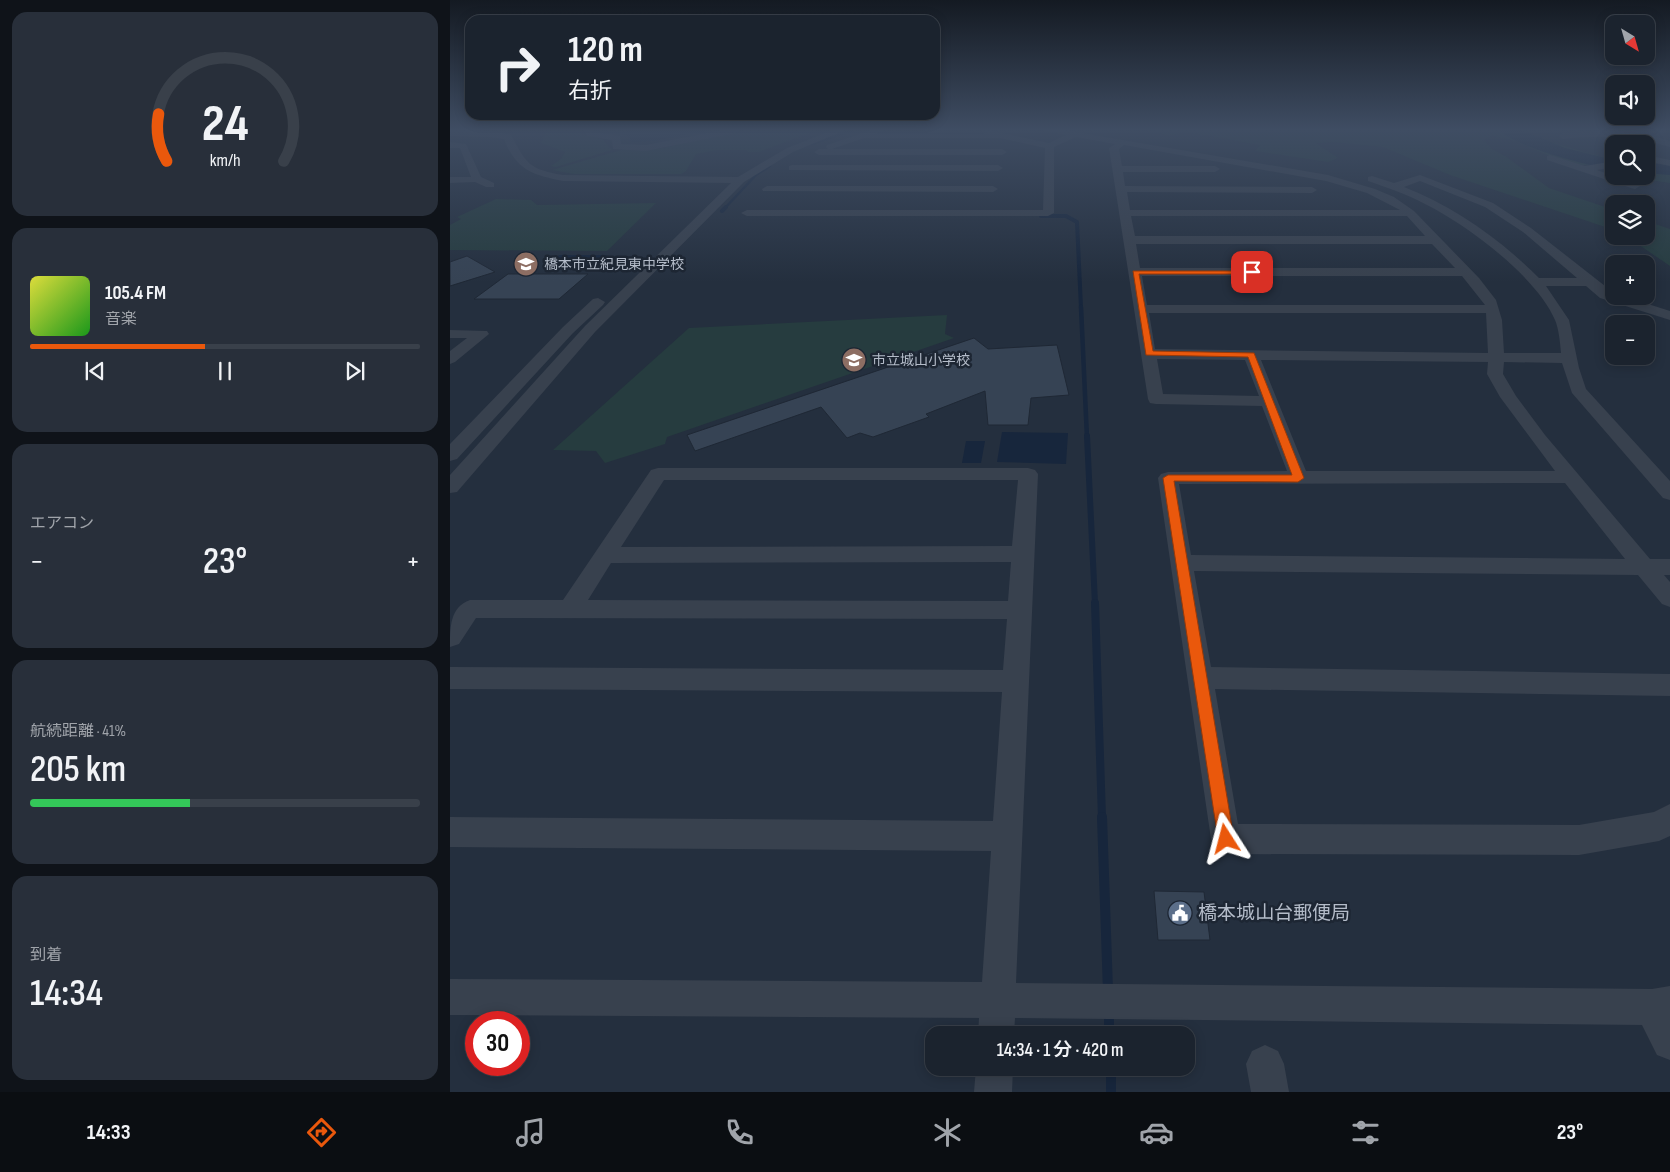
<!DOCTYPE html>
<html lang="ja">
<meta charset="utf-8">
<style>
:root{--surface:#1b232e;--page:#282f3a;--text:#f1f3f6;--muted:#a0a4aa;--line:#39404a;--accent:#ea580c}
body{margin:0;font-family:"Sofia Sans Condensed","Noto Sans JP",sans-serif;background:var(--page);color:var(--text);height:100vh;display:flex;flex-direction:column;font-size:19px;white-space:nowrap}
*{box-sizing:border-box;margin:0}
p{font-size:16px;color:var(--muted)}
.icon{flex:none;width:28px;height:28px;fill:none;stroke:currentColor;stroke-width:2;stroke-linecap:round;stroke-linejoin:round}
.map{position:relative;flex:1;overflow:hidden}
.panel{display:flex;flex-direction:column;gap:12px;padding:12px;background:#0f1319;width:450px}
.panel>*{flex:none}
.top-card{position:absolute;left:15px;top:15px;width:475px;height:105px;border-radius:15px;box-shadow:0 2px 12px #0003,0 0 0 1px var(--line);background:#1b232e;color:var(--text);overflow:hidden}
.needle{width:32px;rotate:143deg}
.controls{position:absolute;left:1155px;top:15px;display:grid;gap:10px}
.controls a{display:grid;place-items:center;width:50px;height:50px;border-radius:10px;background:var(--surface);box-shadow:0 2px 12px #0003,0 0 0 1px var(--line);font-size:25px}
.speed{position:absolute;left:15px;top:1011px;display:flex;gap:10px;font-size:25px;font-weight:700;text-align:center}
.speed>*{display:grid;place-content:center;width:65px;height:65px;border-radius:50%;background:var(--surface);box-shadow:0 2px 12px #0003,0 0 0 1px var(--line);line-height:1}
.speed .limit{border:8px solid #d22;background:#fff;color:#111}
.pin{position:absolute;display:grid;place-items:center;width:42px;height:42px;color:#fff;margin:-21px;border-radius:10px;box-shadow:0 2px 8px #0006}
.me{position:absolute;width:55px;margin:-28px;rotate:351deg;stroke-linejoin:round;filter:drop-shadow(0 0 4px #0008)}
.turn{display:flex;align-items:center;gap:18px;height:105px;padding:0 20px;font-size:22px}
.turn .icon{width:65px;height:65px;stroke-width:2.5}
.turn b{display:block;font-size:35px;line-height:42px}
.big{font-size:38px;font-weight:600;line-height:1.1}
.panel .card{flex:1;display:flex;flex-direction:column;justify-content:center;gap:8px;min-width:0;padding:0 18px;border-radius:15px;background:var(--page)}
.panel .dial{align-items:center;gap:0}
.dial svg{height:130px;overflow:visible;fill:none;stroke:var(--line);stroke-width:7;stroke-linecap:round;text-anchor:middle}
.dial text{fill:var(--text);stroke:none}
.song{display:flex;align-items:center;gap:15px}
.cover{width:60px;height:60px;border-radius:8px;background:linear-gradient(135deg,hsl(60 70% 55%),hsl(120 70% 35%))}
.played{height:5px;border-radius:2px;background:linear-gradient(90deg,var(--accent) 45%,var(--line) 45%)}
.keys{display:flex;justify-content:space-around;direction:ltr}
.heat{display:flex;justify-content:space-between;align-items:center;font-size:28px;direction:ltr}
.charge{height:8px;border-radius:4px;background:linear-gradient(90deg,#34c759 41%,var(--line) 0)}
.trip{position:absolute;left:475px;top:1026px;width:270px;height:50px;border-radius:15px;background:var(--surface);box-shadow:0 2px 12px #0003,0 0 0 1px var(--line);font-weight:600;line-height:50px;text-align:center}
.dock{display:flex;height:80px;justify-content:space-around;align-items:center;background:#0b0e12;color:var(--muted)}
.dock .icon{width:35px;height:35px}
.dock .on{color:var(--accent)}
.dock b{font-size:22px;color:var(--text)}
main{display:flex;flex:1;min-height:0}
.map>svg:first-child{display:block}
.green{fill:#263c3f}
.water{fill:#17263c}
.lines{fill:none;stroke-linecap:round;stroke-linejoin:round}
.stream-far5{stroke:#17263c;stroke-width:2.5}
.stream-far4{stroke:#17263c;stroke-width:4}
.stream-far3{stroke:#17263c;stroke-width:4.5}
.stream-far2{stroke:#17263c;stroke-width:6}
.stream-far1{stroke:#17263c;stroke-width:8}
.stream{stroke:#17263c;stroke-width:10}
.river{fill:#17263c;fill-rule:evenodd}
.building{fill:#364354;stroke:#1f2835}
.minor{fill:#38414e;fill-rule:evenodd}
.route{fill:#ea580c;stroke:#983908}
.labels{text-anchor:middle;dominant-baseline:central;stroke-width:5;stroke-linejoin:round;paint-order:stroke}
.far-poi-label{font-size:14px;fill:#b4bcc9;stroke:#1d2633;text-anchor:start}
.near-poi-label{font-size:19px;fill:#b4bcc9;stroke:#1d2633;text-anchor:start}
</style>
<main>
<section class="panel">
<div class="card dial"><svg viewBox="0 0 100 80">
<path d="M14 69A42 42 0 1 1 86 69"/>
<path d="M14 69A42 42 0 0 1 9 40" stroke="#ea580c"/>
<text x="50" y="56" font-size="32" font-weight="700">24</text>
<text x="50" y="72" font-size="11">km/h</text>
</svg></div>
<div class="card">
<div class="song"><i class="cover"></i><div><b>105.4 FM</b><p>音楽</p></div></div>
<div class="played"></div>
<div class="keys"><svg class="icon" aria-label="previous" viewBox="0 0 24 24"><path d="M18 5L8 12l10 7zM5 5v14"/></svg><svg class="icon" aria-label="pause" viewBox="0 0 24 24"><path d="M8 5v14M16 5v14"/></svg><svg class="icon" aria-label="next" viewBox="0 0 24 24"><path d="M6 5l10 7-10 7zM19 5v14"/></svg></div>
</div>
<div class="card"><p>エアコン</p>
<div class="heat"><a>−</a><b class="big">23°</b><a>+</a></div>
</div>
<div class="card"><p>航続距離 · 41%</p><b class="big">205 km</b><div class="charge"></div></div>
<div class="card"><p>到着</p><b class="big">14:34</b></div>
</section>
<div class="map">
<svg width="1220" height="1092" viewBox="0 0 1220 1092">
<rect width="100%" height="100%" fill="#242f3e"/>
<path class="green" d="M100,129H132L131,134L152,139L162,150L106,167L101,166L111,159L115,152L91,143L95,134Z
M299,129H370L309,152H298L296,150H267L246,154L236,171L231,174H124L102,170L174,149H208Z
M702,129H1074L1086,138L1160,159C1151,161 1138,166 1129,165C1098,161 1073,138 1041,136L1034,140L1042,149L1055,156L1099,188L1164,210V230L1000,175L933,147L884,142L866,143L888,158L878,162L805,151L810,145L738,132L719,135L703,132Z
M1196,166L1220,168V183L1172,176H1196Z
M46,199L81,200L87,205L206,203L157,251L0,250V225L11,219L7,217Z
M1196,221L1220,229V266L1176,236H1196Z
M497,315L495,334L504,338L217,437L215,444L155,463L146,451L103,450L239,328Z"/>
<path class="water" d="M192,129H264L204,141L181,142L179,136L165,133Z
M109,255H157L143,267L94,268Z
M552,432L618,433L616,464L547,462Z
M516,441H535L531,463H512Z"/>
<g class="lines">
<path class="stream-far5" d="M362,144L401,131
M275,208L306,175L320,166"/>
<path class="stream-far4" d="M272,211L276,207
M591,216H616L627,222L631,308"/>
<path class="stream-far3" d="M631,307L637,438"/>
<path class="stream-far2" d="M637,436L645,604"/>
<path class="stream-far1" d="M645,603L652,818"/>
<path class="stream" d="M652,817L658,991
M659,1011V1035
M661,1068V1092"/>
<path class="river" d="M1049,129H1069L1115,148L1164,160V170C1141,166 1062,147 1049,129Z
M1196,163L1220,165V175L1196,173Z"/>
</g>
<path class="building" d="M17,256L45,272L0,286V262Z
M58,274H138L109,299H24Z
M524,338L538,349L607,345L619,395L581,398L578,425H538L535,391L476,414L479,417L423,437L410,433L397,438L371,407L245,451L237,435Z
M704,891L754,892L760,940H708Z"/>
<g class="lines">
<path class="minor" d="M133,129H141L143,132L170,136L171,144L196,145L279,129L290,130L286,133L196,151L163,149L162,140L137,136Z
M386,129H398L343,152L294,182L145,332L7,492L0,493V475L135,326L281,183L113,181C82,175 66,170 54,139L40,137L0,136V130L40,131L61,135C77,164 78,169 113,175L288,177L337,148Z
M425,129H437L426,134H533L537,130L599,143L616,135L590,129H608L878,175L925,189L944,197L964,211L1029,278L1046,300L1052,320L1054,353H1111C1110,342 1109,330 1105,320C1087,277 1016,224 975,204C957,194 938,188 918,181V177L922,176L944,183L970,175L1043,203L1081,228L1164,293V296H1173L1220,311V320L1150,298L1136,286H1096L1119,320L1129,368L1136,389L1220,481V500L1213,498L1122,393L1112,363L1054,362L1053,374L1066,396L1095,435L1200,559H1220V575H1214L1220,582V607L1212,604L1188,575L744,571L761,667L1220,674V696L765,689L788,824L1129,825L1204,812L1220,804V836L1209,841L1129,855L776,854L765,850L761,839L708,478L711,474L718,472L837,471L812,406L706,404L700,403L698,399L659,148L665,144L626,137L604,147V213L598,216H297L291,213L297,210H593L595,148L550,138H414L382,149H552L557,152L552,155H369L364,152L369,149H378L376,147L377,145ZM674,145L876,181L917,193L950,210H680L677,192L862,193L867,190L862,187L675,186L673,172H765L770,169L765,166H672L669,149ZM970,181L1035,207L1073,232L1127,278H1089C1051,240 1004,206 954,187ZM681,216H957L975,236H685ZM686,244H982L1005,268H690ZM692,276H1012L1035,305H697ZM699,313H1036L1038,353L705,349ZM707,359L795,360L809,396L713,394ZM811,360L1038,362L1037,374L1050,397L1105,471H856ZM1115,483L1175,559L741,555L729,484Z
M1153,131C1176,132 1198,134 1220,141V147C1181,136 1153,135 1113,139L1109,136L1113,133Z
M0,142L16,144L31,177L44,183V187H36L25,182L0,183V177H21L10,148H0Z
M1100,155L1135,166L1164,161V167L1147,170L1190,186L1185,189L1181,188L1097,160V156Z
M1196,155L1220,160V166L1196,161Z
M342,165H548L553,168L548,171L339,170V166Z
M317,186H543L548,189L543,192L313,191L312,189Z
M148,298L155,302L153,305L123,333L7,459L0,461V444L113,327L143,299Z
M0,330L37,331L39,334L5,362L0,364V351L17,338H0Z
M208,468H578L585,470L588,474L566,983L1202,989L1220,986V1060L1207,1055L1192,1025L565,1018L564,1035H528L529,1018L0,1015V979L532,982L541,851L0,847V817L543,821L552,692L0,689V667L553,670L557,619L26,618L9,644L0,647C0,627 0,607 20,600H113L201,470ZM214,480H568L562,546L171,547ZM561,562L558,601L138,600L161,563Z
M815,1045L828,1051L834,1064L839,1092H801L796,1064L802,1051Z
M526,1068H563L562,1092H524Z"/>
</g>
<linearGradient id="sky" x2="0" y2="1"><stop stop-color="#141a22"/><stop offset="0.46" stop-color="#3f4d63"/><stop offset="1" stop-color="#3f4d63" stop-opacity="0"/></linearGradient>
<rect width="1220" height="282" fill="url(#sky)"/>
<path class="route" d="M683,271H804L805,272L802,274H689L703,351L804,353L854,478L848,482L724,481L784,839L782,844L776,847L770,844L768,839L713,478L718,475H842L798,357L696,355Z"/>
<defs>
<symbol id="school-disc" viewBox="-11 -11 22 22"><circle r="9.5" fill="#8d6e63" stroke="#1d2633"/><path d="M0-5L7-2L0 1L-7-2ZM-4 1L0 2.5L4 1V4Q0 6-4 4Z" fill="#fff"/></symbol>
<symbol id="civic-disc" viewBox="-11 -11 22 22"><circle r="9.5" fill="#5c6f8a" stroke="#1d2633"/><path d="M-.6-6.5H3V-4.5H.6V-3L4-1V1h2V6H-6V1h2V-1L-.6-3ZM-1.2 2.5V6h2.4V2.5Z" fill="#fff"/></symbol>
</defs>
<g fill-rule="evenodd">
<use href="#school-disc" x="62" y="250" width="28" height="28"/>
<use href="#school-disc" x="390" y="346" width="28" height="28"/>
<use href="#civic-disc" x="716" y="899" width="28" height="28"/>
</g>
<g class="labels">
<g class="far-poi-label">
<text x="94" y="264">橋本市立紀見東中学校</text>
<text x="422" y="360">市立城山小学校</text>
</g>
<g class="near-poi-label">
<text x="748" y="913">橋本城山台郵便局</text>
</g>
</g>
</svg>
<div class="controls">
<a><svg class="needle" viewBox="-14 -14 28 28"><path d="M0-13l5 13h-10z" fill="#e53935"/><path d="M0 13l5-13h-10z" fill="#a0a4aa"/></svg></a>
<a><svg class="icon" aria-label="sound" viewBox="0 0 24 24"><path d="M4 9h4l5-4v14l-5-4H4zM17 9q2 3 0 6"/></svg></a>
<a><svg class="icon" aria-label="search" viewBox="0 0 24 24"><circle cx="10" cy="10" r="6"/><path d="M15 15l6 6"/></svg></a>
<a><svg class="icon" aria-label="layers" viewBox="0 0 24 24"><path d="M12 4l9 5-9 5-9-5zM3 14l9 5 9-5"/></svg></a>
<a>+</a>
<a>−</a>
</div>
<div class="speed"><div class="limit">30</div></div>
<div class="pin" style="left:802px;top:272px;background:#d93025"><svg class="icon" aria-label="arrive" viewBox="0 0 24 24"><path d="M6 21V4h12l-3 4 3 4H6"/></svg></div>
<svg class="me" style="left:776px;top:839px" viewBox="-20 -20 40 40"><path d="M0-17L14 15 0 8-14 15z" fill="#ea580c" stroke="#fff" stroke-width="4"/></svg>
<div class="trip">14:34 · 1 分 · 420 m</div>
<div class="top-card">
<div class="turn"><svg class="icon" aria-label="right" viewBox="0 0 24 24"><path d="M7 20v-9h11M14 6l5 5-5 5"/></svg><div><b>120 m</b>右折</div></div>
</div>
</div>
</main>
<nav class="dock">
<b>14:33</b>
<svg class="icon on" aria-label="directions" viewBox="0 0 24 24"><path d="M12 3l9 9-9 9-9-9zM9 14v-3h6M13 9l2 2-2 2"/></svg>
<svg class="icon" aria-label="music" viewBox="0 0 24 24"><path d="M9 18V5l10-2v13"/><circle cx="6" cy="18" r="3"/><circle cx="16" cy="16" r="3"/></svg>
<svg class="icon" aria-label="phone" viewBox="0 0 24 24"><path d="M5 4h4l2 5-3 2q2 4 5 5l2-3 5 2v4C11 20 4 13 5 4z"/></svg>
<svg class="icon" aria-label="climate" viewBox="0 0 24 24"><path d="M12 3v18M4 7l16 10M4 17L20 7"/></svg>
<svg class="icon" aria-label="car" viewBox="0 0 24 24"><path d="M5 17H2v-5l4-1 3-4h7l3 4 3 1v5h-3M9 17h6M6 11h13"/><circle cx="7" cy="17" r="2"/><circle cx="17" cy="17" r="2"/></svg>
<svg class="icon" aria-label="filters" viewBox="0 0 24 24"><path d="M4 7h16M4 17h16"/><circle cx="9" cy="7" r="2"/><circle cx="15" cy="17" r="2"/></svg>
<b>23°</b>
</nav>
